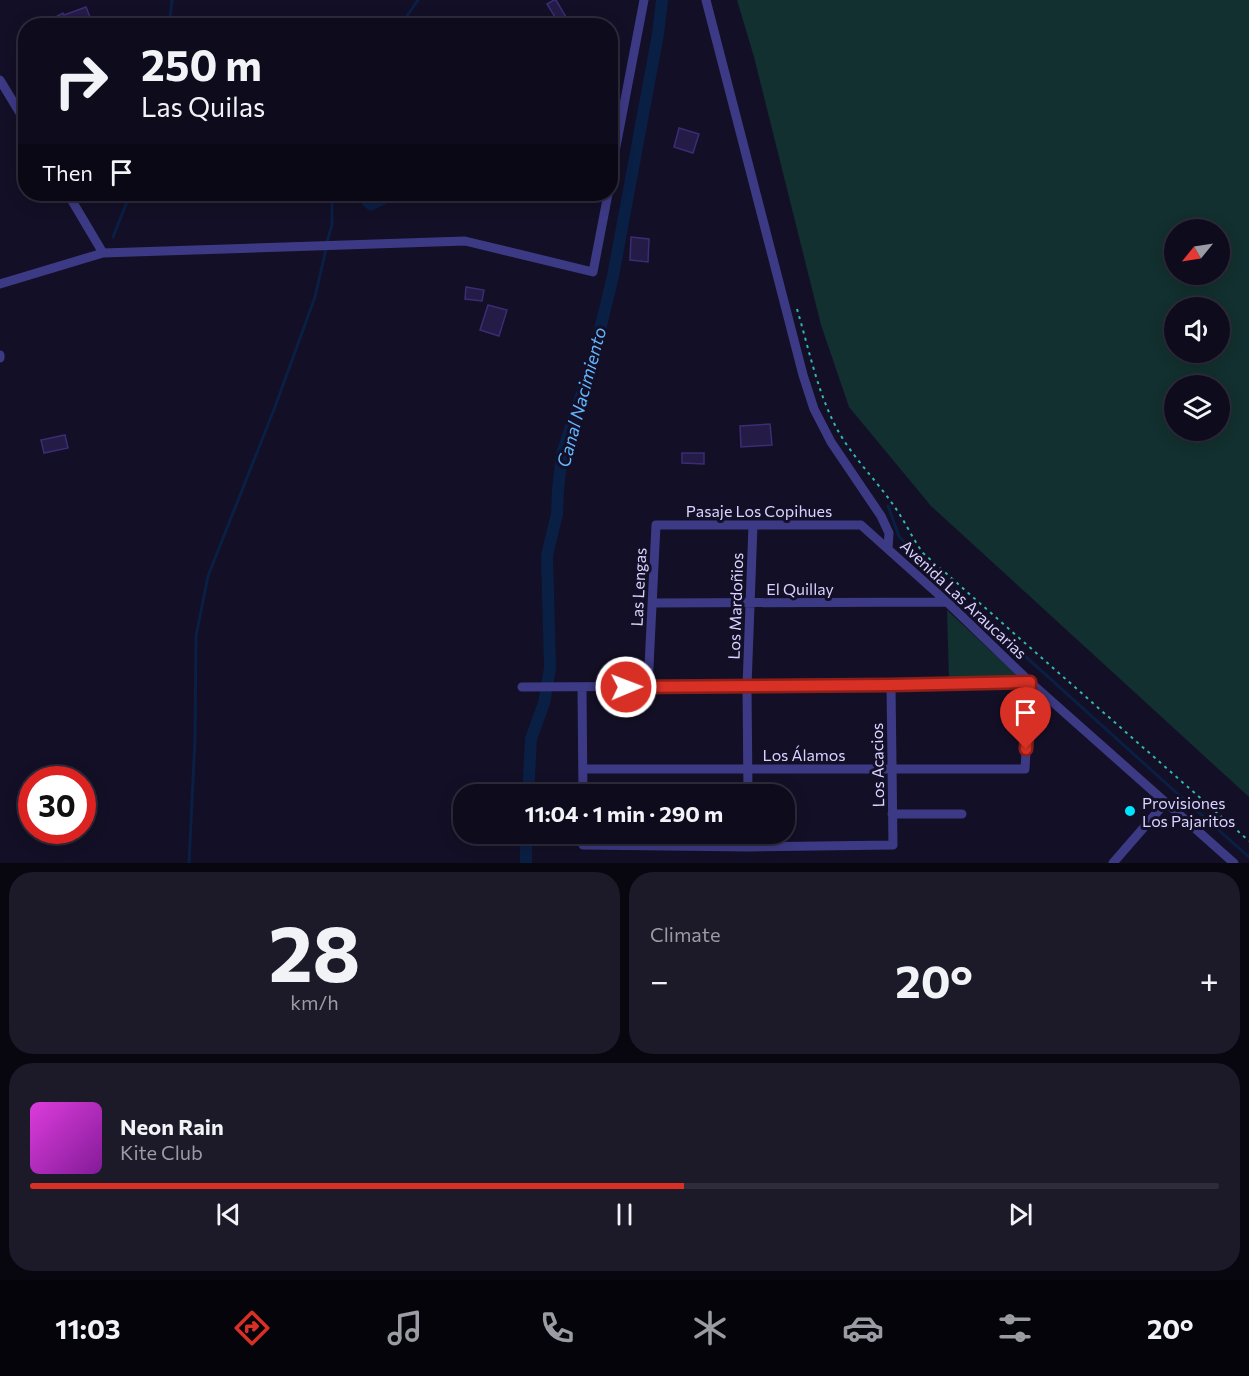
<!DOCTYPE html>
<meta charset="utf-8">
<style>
:root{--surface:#0e0b1c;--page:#1c1929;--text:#f1f3f6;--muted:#9b9ba3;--line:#2e2b3b;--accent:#d93025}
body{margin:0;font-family:Commissioner,sans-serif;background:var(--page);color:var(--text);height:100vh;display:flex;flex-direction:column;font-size:22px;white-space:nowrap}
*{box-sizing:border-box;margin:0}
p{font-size:20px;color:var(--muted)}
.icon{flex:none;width:33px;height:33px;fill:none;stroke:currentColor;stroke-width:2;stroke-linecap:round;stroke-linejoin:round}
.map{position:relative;height:863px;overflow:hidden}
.panel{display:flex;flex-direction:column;gap:9px;padding:9px;background:#08060f;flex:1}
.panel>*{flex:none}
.guide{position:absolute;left:18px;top:18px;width:600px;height:183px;border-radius:24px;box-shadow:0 3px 15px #0003,0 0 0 2px var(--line);background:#0e0b1c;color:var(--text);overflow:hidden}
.needle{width:39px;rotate:240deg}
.tools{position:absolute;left:1164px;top:219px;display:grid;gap:12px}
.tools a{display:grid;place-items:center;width:66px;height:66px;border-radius:50%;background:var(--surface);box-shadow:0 3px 15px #0003,0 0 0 2px var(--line);font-size:30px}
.speed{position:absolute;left:18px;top:766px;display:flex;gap:12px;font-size:30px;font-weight:700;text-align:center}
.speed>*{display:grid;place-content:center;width:78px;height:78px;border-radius:50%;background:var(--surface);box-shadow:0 3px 15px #0003,0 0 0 2px var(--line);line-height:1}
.speed .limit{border:9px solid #d22;background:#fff;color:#111}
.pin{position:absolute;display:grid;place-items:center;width:51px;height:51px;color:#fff;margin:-62px -26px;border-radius:50% 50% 50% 0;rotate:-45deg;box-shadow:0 0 6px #0007}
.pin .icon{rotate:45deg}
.me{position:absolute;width:66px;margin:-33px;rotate:89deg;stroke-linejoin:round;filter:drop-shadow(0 0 4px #0008)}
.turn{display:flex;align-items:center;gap:21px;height:126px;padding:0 24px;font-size:27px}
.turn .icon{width:78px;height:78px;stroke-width:2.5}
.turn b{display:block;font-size:42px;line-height:51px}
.then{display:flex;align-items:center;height:57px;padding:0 24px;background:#0003;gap:12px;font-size:22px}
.big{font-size:45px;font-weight:700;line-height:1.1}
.panel .card{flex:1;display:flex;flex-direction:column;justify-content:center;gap:9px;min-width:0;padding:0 21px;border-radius:24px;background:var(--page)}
.panel .dial{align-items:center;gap:0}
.dial b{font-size:78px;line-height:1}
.song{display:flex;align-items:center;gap:18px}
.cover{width:72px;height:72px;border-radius:9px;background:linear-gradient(135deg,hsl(300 70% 55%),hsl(290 70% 35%))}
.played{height:6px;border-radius:3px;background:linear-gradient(90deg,var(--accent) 55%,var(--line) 55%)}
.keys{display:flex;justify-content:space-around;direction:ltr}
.heat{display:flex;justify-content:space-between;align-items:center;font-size:33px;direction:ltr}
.panel .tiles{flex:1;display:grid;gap:9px;grid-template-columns:1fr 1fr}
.card:last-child{grid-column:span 2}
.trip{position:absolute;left:453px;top:784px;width:342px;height:60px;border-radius:24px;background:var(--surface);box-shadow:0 3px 15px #0003,0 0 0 2px var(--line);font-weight:700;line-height:60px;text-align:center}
.dock{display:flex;height:96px;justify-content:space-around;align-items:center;background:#06040b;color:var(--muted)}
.dock .icon{width:42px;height:42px}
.dock .active{color:var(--accent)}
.dock b{font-size:27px;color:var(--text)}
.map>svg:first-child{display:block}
.green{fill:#12302f;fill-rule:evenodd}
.water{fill:#0a1f44}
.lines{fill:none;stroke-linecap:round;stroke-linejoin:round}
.stream{stroke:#0a1f44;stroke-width:3}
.canal{stroke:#0a1f44;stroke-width:12}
.building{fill:#241b47;stroke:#3b2d73;stroke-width:1.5}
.path{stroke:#2fb8b0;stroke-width:2;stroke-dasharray:3 4.5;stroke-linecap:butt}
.minor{stroke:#3d3a85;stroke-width:9}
.route-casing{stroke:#8d1f18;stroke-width:15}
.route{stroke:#d93025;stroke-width:10}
.poi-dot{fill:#00e5ff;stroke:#130f26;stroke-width:2}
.labels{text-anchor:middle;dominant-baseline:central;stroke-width:6;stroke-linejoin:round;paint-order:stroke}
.street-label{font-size:16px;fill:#d9d4ff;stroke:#130f26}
.poi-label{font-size:16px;fill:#d9d4ff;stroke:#130f26;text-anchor:start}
.water-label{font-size:18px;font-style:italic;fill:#62b6ff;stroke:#130f26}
</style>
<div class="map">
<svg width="1249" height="863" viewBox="0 0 1249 863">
<rect width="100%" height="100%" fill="#130f26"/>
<path class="green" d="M737,0H1249V797L931,506L849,407L821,325L754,57ZM1174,230H1220V274H1174ZM1174,308H1220V352H1174ZM1174,386H1220V430H1174Z
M947,610L1020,678L949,679Z"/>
<path class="water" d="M361,194H419L416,196L392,201L371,211C363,207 360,203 361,194Z"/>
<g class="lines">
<path class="stream" d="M169,26L172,0
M400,26L418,0
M113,237L130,194
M327,242L332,225V194
M888,506L899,536L922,563L1179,795L1249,857
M189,863L195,739L196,636L208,576L275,407L315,297L326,249"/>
<path class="canal" d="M528,795L531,739L544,703L550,668L547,555L557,514L558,490L562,454L592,363L613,276L658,34L662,0
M526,863V834"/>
</g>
<path class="building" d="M554,0H556L566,17L558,22L547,4Z
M86,7L90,17L67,26H39L63,13L64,15Z
M679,128L699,134L693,153L674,147Z
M631,237L649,239L648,262L630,260Z
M466,287L484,290L482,301L465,299Z
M488,305L507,310L499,336L480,330Z
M770,424L772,445L741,447L740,426Z
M65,435L68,448L44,453L41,440Z
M682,453H704V464L682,463Z"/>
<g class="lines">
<path class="path" d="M797,309C808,346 816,385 832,419C847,452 874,477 894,506C905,521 912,538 923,553L1249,841"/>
<path class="minor" d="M706,0L803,375L814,409L831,442L881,516L889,533L888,549
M0,80L26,123
M610,178L644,0
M68,194L103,253L465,241L593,272L608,194
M0,284L103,253
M0,355V358
M652,603L947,602
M648,686L656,525H861L947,602L1030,682L1234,863
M522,687L891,685L1030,682L1025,769H583
M582,687L583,795
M748,795L747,686L753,525
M892,814H962
M583,834V845L748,847L893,845L891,685
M748,834V847
M1113,863L1166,802"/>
</g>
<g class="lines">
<defs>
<path id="route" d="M626,687L891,685L1030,682L1026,749"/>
</defs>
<use href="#route" class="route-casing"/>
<use href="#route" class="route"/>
</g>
<circle class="poi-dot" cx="1130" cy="811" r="6"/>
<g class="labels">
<g class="street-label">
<text x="759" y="510">Pasaje Los Copihues</text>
<text transform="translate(638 587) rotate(-87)">Las Lengas</text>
<text x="800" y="588">El Quillay</text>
<text transform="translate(964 599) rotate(43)">Avenida Las Araucarias</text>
<text transform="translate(735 606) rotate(-88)">Los Mardoñios</text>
<text x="804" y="754">Los Álamos</text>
<text transform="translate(877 765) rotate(-91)">Los Acacios</text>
</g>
<g class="poi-label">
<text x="1142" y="802">Provisiones<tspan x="1142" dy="18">Los Pajaritos</tspan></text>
</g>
<g class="water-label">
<text transform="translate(581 397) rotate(-75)">Canal Nacimiento</text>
</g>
</g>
</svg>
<div class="tools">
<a><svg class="needle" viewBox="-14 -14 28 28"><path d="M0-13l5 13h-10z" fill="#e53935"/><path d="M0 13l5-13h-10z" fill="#9b9ba3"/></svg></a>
<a><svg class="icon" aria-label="sound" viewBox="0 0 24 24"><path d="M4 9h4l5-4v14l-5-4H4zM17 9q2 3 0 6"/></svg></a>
<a><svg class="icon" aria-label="layers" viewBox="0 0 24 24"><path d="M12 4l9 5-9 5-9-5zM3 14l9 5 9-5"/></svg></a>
</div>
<div class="speed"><div class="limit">30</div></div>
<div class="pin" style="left:1026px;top:749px;background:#d93025"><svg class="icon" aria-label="arrive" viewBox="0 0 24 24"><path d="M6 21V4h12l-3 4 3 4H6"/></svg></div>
<svg class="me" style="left:626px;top:687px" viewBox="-20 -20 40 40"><circle r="17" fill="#d93025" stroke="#fff" stroke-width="3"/><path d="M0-11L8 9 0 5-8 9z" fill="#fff"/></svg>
<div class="trip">11:04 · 1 min · 290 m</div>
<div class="guide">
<div class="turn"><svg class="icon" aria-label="right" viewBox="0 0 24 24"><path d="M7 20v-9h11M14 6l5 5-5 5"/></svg><div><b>250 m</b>Las Quilas</div></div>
<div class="then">Then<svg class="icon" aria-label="arrive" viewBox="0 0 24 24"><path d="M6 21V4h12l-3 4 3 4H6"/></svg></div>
</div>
</div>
<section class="panel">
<div class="tiles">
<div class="card dial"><b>28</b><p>km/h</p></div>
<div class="card"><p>Climate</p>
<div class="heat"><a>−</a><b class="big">20°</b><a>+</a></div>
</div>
<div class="card">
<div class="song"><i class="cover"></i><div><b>Neon Rain</b><p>Kite Club</p></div></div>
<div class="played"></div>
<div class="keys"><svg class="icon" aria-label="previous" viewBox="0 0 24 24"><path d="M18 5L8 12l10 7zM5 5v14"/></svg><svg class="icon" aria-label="pause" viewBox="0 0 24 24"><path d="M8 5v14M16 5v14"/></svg><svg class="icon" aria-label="next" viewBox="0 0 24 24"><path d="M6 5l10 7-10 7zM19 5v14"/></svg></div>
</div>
</div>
</section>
<nav class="dock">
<b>11:03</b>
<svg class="icon active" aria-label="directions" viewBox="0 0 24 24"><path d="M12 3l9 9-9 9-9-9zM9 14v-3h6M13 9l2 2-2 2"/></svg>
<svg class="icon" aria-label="music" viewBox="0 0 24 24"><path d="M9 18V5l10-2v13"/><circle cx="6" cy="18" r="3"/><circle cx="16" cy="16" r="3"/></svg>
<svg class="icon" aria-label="phone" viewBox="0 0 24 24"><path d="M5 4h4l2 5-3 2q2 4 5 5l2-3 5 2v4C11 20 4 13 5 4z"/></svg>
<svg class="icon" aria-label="climate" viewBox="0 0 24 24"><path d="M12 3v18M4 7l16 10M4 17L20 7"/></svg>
<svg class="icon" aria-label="car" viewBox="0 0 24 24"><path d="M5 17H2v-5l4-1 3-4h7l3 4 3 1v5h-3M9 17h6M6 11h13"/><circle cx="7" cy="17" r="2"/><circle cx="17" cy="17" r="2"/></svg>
<svg class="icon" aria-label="filters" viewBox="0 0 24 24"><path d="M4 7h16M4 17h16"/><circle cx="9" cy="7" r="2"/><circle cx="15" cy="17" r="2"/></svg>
<b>20°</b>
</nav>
